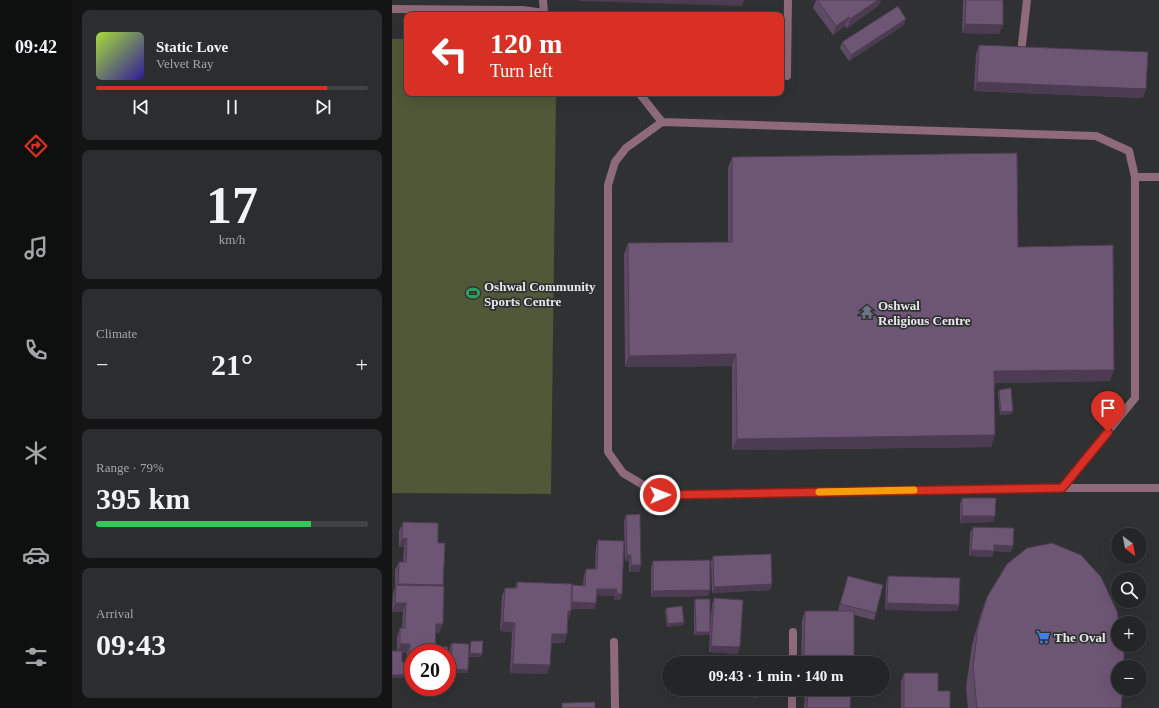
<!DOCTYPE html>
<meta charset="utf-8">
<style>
:root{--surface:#242526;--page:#2c2d2e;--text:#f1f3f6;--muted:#a3a5a7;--line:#414243;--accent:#d93025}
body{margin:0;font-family:Georgia,serif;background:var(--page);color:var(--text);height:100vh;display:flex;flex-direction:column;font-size:15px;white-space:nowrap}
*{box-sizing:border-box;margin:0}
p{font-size:13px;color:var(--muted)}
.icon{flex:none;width:22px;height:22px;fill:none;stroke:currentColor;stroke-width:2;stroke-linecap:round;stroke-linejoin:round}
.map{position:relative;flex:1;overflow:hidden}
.panel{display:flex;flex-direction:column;gap:10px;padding:10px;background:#141415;width:320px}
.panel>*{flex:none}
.top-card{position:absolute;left:12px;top:12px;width:380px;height:84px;border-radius:8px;box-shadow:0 4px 16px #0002,0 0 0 1px var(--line);background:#d93025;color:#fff;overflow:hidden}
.needle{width:26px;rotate:148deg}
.fabs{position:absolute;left:719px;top:528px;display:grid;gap:8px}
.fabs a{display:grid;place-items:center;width:36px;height:36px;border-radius:50%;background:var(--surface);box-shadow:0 4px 16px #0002,0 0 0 1px var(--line);font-size:20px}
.speed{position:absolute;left:12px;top:644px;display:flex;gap:8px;font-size:20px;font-weight:700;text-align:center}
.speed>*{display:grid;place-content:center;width:52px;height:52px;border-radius:50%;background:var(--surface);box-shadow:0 4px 16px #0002,0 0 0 1px var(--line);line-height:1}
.speed .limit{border:6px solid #d22;background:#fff;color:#111}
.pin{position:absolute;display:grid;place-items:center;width:34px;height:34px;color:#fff;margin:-41px -17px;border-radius:50% 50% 50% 0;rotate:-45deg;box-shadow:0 0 4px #0007}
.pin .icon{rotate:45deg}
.me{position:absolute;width:44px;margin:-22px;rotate:89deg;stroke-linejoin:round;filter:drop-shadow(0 0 3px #0008)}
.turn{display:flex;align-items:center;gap:14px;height:84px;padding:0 20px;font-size:18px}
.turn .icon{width:52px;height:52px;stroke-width:2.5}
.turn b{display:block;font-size:28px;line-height:34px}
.big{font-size:30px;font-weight:700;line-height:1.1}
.panel .tile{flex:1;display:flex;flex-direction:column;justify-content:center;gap:6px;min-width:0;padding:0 14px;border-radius:8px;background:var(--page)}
.panel .dial{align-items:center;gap:0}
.dial b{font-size:52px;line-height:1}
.song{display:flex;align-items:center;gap:12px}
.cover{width:48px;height:48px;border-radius:6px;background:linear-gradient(135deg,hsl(80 70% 55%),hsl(250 70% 35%))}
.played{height:4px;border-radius:2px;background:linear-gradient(90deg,var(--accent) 85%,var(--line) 85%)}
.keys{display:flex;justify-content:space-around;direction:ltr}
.heat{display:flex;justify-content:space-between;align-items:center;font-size:22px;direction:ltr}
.charge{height:6px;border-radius:3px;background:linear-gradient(90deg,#34c759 79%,var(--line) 0)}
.trip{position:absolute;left:270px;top:656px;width:228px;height:40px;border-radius:20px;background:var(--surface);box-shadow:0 4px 16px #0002,0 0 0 1px var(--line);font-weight:700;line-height:40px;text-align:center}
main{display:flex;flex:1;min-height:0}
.tabs{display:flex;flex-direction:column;width:72px;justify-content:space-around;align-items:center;background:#0e0f0f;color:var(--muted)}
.tabs .icon{width:28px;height:28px}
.tabs .current{color:var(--accent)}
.tabs b{font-size:18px;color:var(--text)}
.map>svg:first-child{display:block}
.green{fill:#515837}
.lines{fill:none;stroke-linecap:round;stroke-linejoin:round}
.service{stroke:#8f6a78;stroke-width:8}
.minor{stroke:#8f6a78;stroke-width:8}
.wall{fill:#5e4a64}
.shaded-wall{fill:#4c3c51}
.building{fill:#6d5674;stroke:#4c3c51}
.route-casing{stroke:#8d1f18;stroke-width:10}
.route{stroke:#d93025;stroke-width:7}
.slow{stroke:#f59e0b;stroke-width:7}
.labels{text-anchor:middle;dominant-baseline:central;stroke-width:3.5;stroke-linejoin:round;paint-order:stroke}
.poi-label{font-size:13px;font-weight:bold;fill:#e7e8e9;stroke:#303133;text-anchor:start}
</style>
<main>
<nav class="tabs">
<b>09:42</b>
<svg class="icon current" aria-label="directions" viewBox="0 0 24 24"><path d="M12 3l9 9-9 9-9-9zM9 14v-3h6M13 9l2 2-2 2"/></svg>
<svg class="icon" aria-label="music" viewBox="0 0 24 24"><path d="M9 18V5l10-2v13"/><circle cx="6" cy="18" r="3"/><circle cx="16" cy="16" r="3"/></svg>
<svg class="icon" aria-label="phone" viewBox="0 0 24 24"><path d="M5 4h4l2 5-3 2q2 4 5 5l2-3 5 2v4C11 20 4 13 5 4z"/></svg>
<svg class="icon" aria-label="climate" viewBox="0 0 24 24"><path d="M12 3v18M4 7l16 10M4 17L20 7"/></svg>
<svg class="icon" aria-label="car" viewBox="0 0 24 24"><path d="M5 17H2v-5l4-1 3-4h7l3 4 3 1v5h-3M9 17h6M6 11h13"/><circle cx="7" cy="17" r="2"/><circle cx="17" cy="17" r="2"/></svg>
<svg class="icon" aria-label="filters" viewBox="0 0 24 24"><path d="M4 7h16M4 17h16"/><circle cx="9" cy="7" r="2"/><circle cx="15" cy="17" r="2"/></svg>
</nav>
<section class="panel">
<div class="tile">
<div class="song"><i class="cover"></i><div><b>Static Love</b><p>Velvet Ray</p></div></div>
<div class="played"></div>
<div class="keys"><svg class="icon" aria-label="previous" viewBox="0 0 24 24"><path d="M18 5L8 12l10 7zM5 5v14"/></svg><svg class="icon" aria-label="pause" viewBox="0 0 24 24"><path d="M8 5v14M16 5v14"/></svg><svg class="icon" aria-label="next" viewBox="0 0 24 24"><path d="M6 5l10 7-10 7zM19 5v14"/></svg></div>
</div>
<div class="tile dial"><b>17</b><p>km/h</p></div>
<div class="tile"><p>Climate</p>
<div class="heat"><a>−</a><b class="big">21°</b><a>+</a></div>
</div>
<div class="tile"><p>Range · 79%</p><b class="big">395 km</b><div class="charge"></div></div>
<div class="tile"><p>Arrival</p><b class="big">09:43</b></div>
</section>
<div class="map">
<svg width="767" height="708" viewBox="0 0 767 708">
<rect width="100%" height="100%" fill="#303133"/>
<path class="green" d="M0,39H15V93H164L159,494L0,493Z"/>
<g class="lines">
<path class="service" d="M151,0L152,13
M0,9L131,10L152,13L154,15
M630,44L635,0
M395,76L396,0
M247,93L270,122L704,136L737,151L743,177V398L670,488L268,495L231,473L216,452V185L223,162L234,148L270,122
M743,177H767
M670,488H767
M401,663V632
M400,708V689"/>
<path class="minor" d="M222,642L223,708"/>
</g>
<path class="wall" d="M424,0H489L486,6L455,28L453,26L441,35L421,8Z
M571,0H611V25L607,34L570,33Z
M512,25L457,61L448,48L450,42Z
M587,45L751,98L582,91L584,54Z
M340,157L626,247L718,381L603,383L599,447L340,450V366L233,367L232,254L236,243L336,242V168Z
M607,390L620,414L608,415L606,393Z
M570,498L603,516L601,522L568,523V504Z
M234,515L247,572H237V561H233L232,521Z
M11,522L46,523V543H53L51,586H52L51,624L47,633H43V646L56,647L55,663V664V653H21V662H14L15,653H10V662H12V675L11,678H0V651H5V637L8,628H10L11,612H0L1,594L3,587V570L7,562H11L12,547H7V531Z
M581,527L619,552L602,551L600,557L577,556L578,533Z
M206,540L230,594L228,600H222L223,596L204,595V603L202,609H179V611L176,620L175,634L172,643H159L158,665L155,674L118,673L120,632L108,631L110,596L113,588H123L125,582L191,586L192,575L194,569H203L204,546Z
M321,556L380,584L378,590L320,593L319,562Z
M261,561L318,590L316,596L259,597V567Z
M456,576L484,613L482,620L462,615L460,663H409L410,620L413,611H448L446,610Z
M496,576L567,605L565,611L493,610L494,583Z
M595,597L729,708H576L574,687L580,645L588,616Z
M322,598L346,654L317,652L318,632L317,635H302V602L303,599L318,631L320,604Z
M274,608L292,622L291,625L275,627L273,611Z
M79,641L90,654L89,657H77L78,644Z
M60,643L75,673L57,672L58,646Z
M512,673L546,691L558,708H509V682Z
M360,689H386L385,692L362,698Z
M413,689H459L458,708H412Z"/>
<path class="shaded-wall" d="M187,0H352L350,6L186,1Z
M485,0H489L486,6L455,28L458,19Z
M457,17L453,26L441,35L444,26Z
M514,19L512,25L457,61L459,55Z
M573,24L611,25L607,34L570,33Z
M585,82L754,89L751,98L582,91Z
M344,354L340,366L233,367L237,356Z
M722,370L718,381L598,383L602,371Z
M621,411L620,414L608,415L609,412Z
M603,435L599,447L340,450L345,439Z
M570,516H603L601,522L568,523Z
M15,538L12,547H7L10,539Z
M602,545L621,546L619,552L600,551Z
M579,550L602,551L600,557L577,556Z
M235,555H239L237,561H233Z
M239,565H249L247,572H237Z
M6,584L51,585L48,594L4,591Z
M380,584L378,590L320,593L322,587Z
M205,589H225L223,596L202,595Z
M318,590L316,596L259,597L261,591Z
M225,594H230L228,600H222Z
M179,602L204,603L202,609H177Z
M3,603H14L11,612H0Z
M495,603L567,605L565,611L493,610Z
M176,611H179L176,620H173Z
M111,622L123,623L120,632L108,631Z
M292,622L291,625L275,627L276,624Z
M44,624H51L47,633L40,632Z
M304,632H318L317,635H302Z
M160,634H175L172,643L156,642Z
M8,644H18L15,653H5Z
M319,646L348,647L346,654L317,652Z
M17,653H21V662H14Z
M78,653L90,654L89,657H77Z
M412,658H462L460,663H410Z
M121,664L158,665L155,674L118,673Z
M59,669L76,670L75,673L57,672Z
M0,675H12L11,678H0Z
M491,684H494L493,687H491Z
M376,689H386L385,692L362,698L364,692Z"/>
<path class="building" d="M425,0H486L458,19L457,17L444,26Z
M574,0H611V25L573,24Z
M506,6L514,19L459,55L450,42Z
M587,45L756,52L754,89L585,82Z
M625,153L626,247L721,245L722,370L602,371L603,435L345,439L344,354L237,356L236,243L340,242V157Z
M619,388L621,411L609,412L607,390Z
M570,498H604L603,516H570Z
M248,514L249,565H239V555H235L234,515Z
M11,522L46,523V543H53L51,585L6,584L7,562H14L15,538L10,539Z
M581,527L622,528L621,546L602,545V551L579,550Z
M206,540L232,541L230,594H225V589H205L204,603L180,602V585L193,586L194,569H205Z
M660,543L689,555L709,577L725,611L727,623H726V645H731L732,648V667H726V689H731L729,708H585L581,668L586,626L595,597L615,564L635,548Z
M379,554L380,584L322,587L321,556Z
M318,560V590L261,591V561Z
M456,576L491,585L484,613L448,604Z
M496,576L568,578L567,605L495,603Z
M125,582L180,584L179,611H176L175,634H160L158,665L121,664L123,623L111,622L113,588H125Z
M4,585L52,586L51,624H44L43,653H17L18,644H8V628H13L14,603H3Z
M322,598L351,600L348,647L319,646Z
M303,599H318V632H304Z
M290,606L292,622L276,624L274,608Z
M413,611H462V658H412Z
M79,641H91L90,654L78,653Z
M60,643L77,644L76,670L59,669Z
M43,646L56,647L55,663V653H43Z
M0,651H10V662H12V675H0Z
M381,657L382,663H358Z
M491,664H495L494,684H491Z
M512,673H546V691H558V708H512Z
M364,689H376L364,692Z
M416,689H459L458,708H415Z
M203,702V708H170V703Z"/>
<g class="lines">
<defs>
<path id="route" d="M268,495L670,488L716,432"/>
</defs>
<use href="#route" class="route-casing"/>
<use href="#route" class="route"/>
<path class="slow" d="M427,492L522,490"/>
</g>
<defs>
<symbol id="stadium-bare" viewBox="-9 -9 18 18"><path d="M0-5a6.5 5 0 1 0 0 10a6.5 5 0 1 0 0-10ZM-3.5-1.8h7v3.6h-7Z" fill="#2e9e5b" stroke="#303133" stroke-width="2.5" paint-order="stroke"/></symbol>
<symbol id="temple-bare" viewBox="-9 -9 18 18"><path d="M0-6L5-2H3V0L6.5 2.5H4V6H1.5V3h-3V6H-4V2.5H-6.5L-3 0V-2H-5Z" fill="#6b7280" stroke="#303133" stroke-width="2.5" paint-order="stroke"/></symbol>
<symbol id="supermarket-bare" viewBox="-9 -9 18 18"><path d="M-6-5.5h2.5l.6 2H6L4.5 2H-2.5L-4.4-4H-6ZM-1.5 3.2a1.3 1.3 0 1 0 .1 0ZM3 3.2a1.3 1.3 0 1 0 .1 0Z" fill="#3f7fe0" stroke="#303133" stroke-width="2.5" paint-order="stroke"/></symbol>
</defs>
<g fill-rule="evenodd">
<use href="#stadium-bare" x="71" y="283" width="20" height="20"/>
<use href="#temple-bare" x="465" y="302" width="20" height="20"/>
<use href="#supermarket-bare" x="641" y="627" width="20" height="20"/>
</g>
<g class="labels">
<g class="poi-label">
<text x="92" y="286">Oshwal Community<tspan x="92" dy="15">Sports Centre</tspan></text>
<text x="486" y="305">Oshwal<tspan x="486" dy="15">Religious Centre</tspan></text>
<text x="662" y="637">The Oval</text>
</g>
</g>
</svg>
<div class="fabs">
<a><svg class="needle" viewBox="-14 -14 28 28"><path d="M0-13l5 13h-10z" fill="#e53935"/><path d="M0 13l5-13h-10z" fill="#a3a5a7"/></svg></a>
<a><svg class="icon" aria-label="search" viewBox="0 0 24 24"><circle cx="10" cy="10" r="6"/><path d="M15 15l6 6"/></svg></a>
<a>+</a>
<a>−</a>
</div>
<div class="speed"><div class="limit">20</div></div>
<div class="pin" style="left:716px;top:432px;background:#d93025"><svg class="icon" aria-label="arrive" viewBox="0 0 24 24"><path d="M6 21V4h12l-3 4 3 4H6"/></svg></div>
<svg class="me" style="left:268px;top:495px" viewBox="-20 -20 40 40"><circle r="17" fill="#d93025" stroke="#fff" stroke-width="3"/><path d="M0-11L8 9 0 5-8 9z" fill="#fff"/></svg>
<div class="trip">09:43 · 1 min · 140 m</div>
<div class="top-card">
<div class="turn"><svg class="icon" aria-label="left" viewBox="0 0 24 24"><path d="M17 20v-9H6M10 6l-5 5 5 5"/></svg><div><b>120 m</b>Turn left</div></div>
</div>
</div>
</main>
